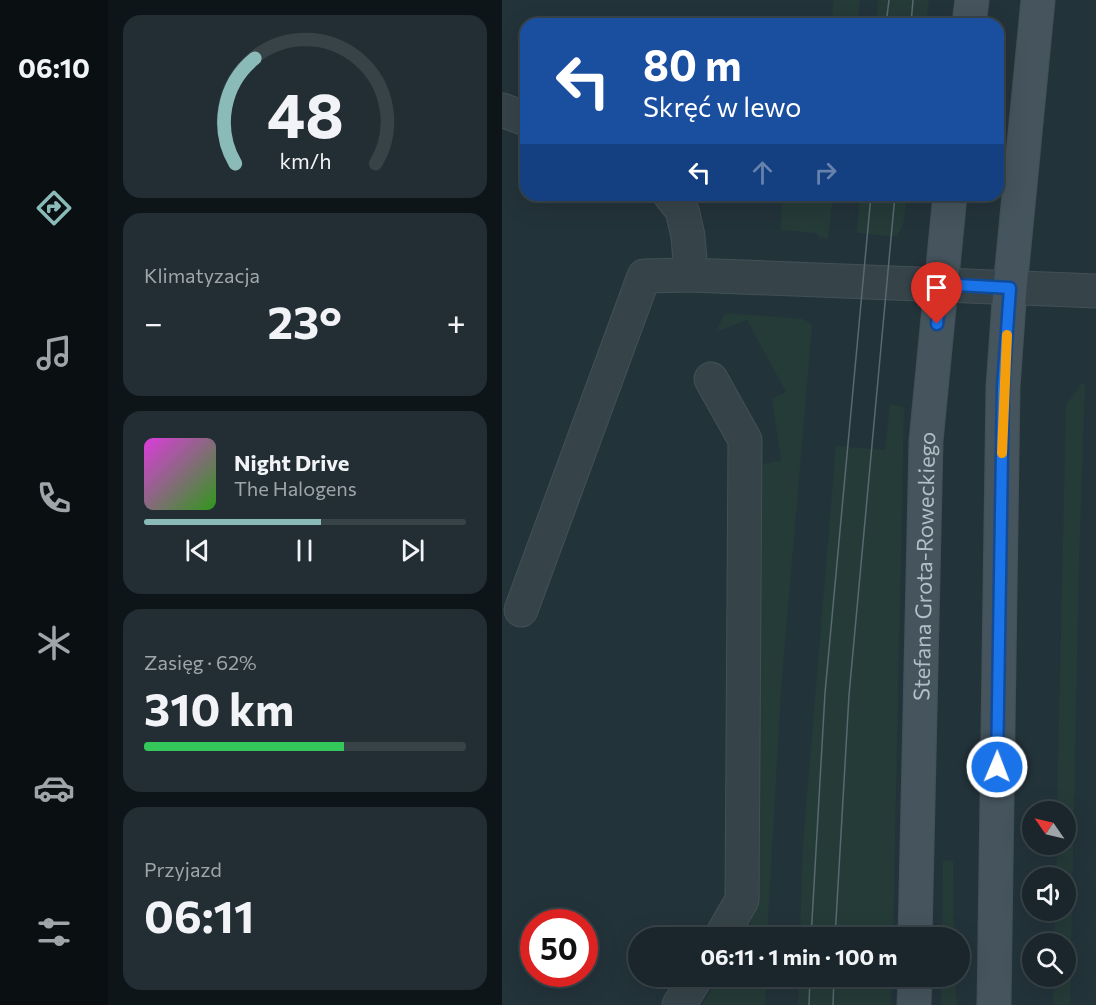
<!DOCTYPE html>
<html lang="pl">
<meta charset="utf-8">
<style>
:root{--surface:#1a262c;--page:#232e34;--text:#f1f3f6;--muted:#9fa5a9;--line:#384348;--accent:#8bbbb9}
body{margin:0;font-family:Commissioner,sans-serif;background:var(--page);color:var(--text);height:100vh;display:flex;flex-direction:column;font-size:22px;white-space:nowrap}
*{box-sizing:border-box;margin:0}
p{font-size:20px;color:var(--muted)}
.icon{flex:none;width:33px;height:33px;fill:none;stroke:currentColor;stroke-width:2;stroke-linecap:round;stroke-linejoin:round}
.map{position:relative;flex:1;overflow:hidden}
.drawer{display:flex;flex-direction:column;gap:15px;padding:15px;background:#0e1518;width:394px}
.drawer>*{flex:none}
.top-card{position:absolute;left:18px;top:18px;width:484px;height:183px;border-radius:18px;box-shadow:0 6px 24px #0002,0 0 0 2px var(--line);background:#1a4fa0;color:#fff;overflow:hidden}
.needle{width:39px;rotate:304deg}
.buttons{position:absolute;left:520px;top:801px;display:grid;gap:12px}
.buttons a{display:grid;place-items:center;width:54px;height:54px;border-radius:50%;background:var(--surface);box-shadow:0 6px 24px #0002,0 0 0 2px var(--line);font-size:30px}
.speed{position:absolute;left:18px;top:909px;display:flex;gap:12px;font-size:30px;font-weight:700;text-align:center}
.speed>*{display:grid;place-content:center;width:78px;height:78px;border-radius:50%;background:var(--surface);box-shadow:0 6px 24px #0002,0 0 0 2px var(--line);line-height:1}
.speed .limit{border:9px solid #d22;background:#fff;color:#111}
.pin{position:absolute;display:grid;place-items:center;width:51px;height:51px;color:#fff;margin:-62px -26px;border-radius:50% 50% 50% 0;rotate:-45deg;box-shadow:0 0 6px #0007}
.pin .icon{rotate:45deg}
.me{position:absolute;width:66px;margin:-33px;rotate:1deg;stroke-linejoin:round;filter:drop-shadow(0 0 4px #0008)}
.turn{display:flex;align-items:center;gap:21px;height:126px;padding:0 24px;font-size:27px}
.turn .icon{width:78px;height:78px;stroke-width:2.5}
.turn b{display:block;font-size:42px;line-height:51px}
.lanes{display:flex;align-items:center;height:57px;padding:0 24px;background:#0003;justify-content:center;gap:30px;direction:ltr}
.lanes .off{opacity:.35}
.big{font-size:45px;font-weight:700;line-height:1.1}
.drawer .card{flex:1;display:flex;flex-direction:column;justify-content:center;gap:9px;min-width:0;padding:0 21px;border-radius:18px;background:var(--page)}
.drawer .dial{align-items:center;gap:0}
.dial svg{height:156px;overflow:visible;fill:none;stroke:var(--line);stroke-width:7;stroke-linecap:round;text-anchor:middle}
.dial text{fill:var(--text);stroke:none}
.song{display:flex;align-items:center;gap:18px}
.cover{width:72px;height:72px;border-radius:9px;background:linear-gradient(135deg,hsl(300 70% 55%),hsl(110 70% 35%))}
.played{height:6px;border-radius:3px;background:linear-gradient(90deg,var(--accent) 55%,var(--line) 55%)}
.keys{display:flex;justify-content:space-around;direction:ltr}
.heat{display:flex;justify-content:space-between;align-items:center;font-size:33px;direction:ltr}
.charge{height:9px;border-radius:4px;background:linear-gradient(90deg,#34c759 62%,var(--line) 0)}
.trip{position:absolute;left:126px;top:927px;width:342px;height:60px;border-radius:30px;background:var(--surface);box-shadow:0 6px 24px #0002,0 0 0 2px var(--line);font-weight:700;line-height:60px;text-align:center}
main{display:flex;flex:1;min-height:0}
.dock{display:flex;flex-direction:column;width:108px;justify-content:space-around;align-items:center;background:#0a0f12;color:var(--muted)}
.dock .icon{width:42px;height:42px}
.dock .on{color:var(--accent)}
.dock b{font-size:27px;color:var(--text)}
.map>svg:first-child{display:block}
.green{fill:#253b38}
.lines{fill:none;stroke-linecap:round;stroke-linejoin:round}
.street-casing{stroke:#435056;stroke-width:35}
.secondary-casing{stroke:#435056;stroke-width:35}
.street{stroke:#36444a;stroke-width:33}
.secondary{stroke:#45545d;stroke-width:33}
.tram{stroke:#586971;stroke-width:1.5}
.route-casing{stroke:#114b97;stroke-width:15}
.route{stroke:#1a73e8;stroke-width:10}
.slow{stroke:#f59e0b;stroke-width:10}
.labels{text-anchor:middle;dominant-baseline:central;stroke-width:6;stroke-linejoin:round;paint-order:stroke}
.street-label{font-size:22px;fill:#b2bfc6;stroke:#1c292f}
</style>
<main>
<nav class="dock">
<b>06:10</b>
<svg class="icon on" aria-label="directions" viewBox="0 0 24 24"><path d="M12 3l9 9-9 9-9-9zM9 14v-3h6M13 9l2 2-2 2"/></svg>
<svg class="icon" aria-label="music" viewBox="0 0 24 24"><path d="M9 18V5l10-2v13"/><circle cx="6" cy="18" r="3"/><circle cx="16" cy="16" r="3"/></svg>
<svg class="icon" aria-label="phone" viewBox="0 0 24 24"><path d="M5 4h4l2 5-3 2q2 4 5 5l2-3 5 2v4C11 20 4 13 5 4z"/></svg>
<svg class="icon" aria-label="climate" viewBox="0 0 24 24"><path d="M12 3v18M4 7l16 10M4 17L20 7"/></svg>
<svg class="icon" aria-label="car" viewBox="0 0 24 24"><path d="M5 17H2v-5l4-1 3-4h7l3 4 3 1v5h-3M9 17h6M6 11h13"/><circle cx="7" cy="17" r="2"/><circle cx="17" cy="17" r="2"/></svg>
<svg class="icon" aria-label="filters" viewBox="0 0 24 24"><path d="M4 7h16M4 17h16"/><circle cx="9" cy="7" r="2"/><circle cx="15" cy="17" r="2"/></svg>
</nav>
<section class="drawer">
<div class="card dial"><svg viewBox="0 0 100 80">
<path d="M14 69A42 42 0 1 1 86 69"/>
<path d="M14 69A42 42 0 0 1 24 15" stroke="#8bbbb9"/>
<text x="50" y="56" font-size="32" font-weight="700">48</text>
<text x="50" y="72" font-size="11">km/h</text>
</svg></div>
<div class="card"><p>Klimatyzacja</p>
<div class="heat"><a>−</a><b class="big">23°</b><a>+</a></div>
</div>
<div class="card">
<div class="song"><i class="cover"></i><div><b>Night Drive</b><p>The Halogens</p></div></div>
<div class="played"></div>
<div class="keys"><svg class="icon" aria-label="previous" viewBox="0 0 24 24"><path d="M18 5L8 12l10 7zM5 5v14"/></svg><svg class="icon" aria-label="pause" viewBox="0 0 24 24"><path d="M8 5v14M16 5v14"/></svg><svg class="icon" aria-label="next" viewBox="0 0 24 24"><path d="M6 5l10 7-10 7zM19 5v14"/></svg></div>
</div>
<div class="card"><p>Zasięg · 62%</p><b class="big">310 km</b><div class="charge"></div></div>
<div class="card"><p>Przyjazd</p><b class="big">06:11</b></div>
</section>
<div class="map">
<svg width="594" height="1005" viewBox="0 0 594 1005">
<rect width="100%" height="100%" fill="#23333a"/>
<path class="green" d="M331,0H358L356,24H330Z
M376,0H427L424,24H374Z
M280,195H331L326,239L319,238L314,233L279,230Z
M358,195H405L401,225L395,237L355,233Z
M223,313L301,319L310,325L279,690L265,937H240L249,922L254,891L260,464L279,460L270,399L284,392L245,320L214,332Z
M580,383L583,385L577,559L568,1005H551L552,977L564,976V944L552,943L553,911L564,910V878L554,877L555,845L564,844V812L555,811L564,405Z
M388,404L402,407L391,937H298L301,843L334,446L383,450Z
M441,860L451,861L452,937H440Z
M217,977H264L263,1005H200Z
M297,977H390L389,1005H296Z
M439,977H453L455,1005H439Z"/>
<g class="lines">
<defs>
<path id="street" d="M0,110L24,119
M168,195L180,210L186,236L189,275
M209,379L243,440L240,900L218,938
M19,610L142,276L189,275L594,291
M177,1005L195,976"/>
<g id="secondary">
<path d="M467,24L470,0"/>
<path id="s1" d="M413,938L424,441L448,195"/>
<path d="M412,1005L413,976"/>
<path d="M492,1005L501,387L508,288L536,0"/>
</g>
</defs>
<use href="#street" class="street-casing"/>
<use href="#secondary" class="secondary-casing"/>
<use href="#street" class="street"/>
<use href="#secondary" class="secondary"/>
<path class="tram" d="M384,24L387,0
M409,24L411,0
M309,938L323,693L369,195
M333,938L347,695L393,195
M307,1005L308,976
M331,1005L332,976"/>
</g>
<g class="lines">
<defs>
<path id="route" d="M435,324L439,284L508,288L501,387L495,767"/>
</defs>
<use href="#route" class="route-casing"/>
<use href="#route" class="route"/>
<path class="slow" d="M500,453L505,335"/>
</g>
<g class="labels">
<g class="street-label">
<text stroke="none"><textPath href="#s1" startOffset="372">Stefana Grota-Roweckiego</textPath></text>
</g>
</g>
</svg>
<div class="buttons">
<a><svg class="needle" viewBox="-14 -14 28 28"><path d="M0-13l5 13h-10z" fill="#e53935"/><path d="M0 13l5-13h-10z" fill="#9fa5a9"/></svg></a>
<a><svg class="icon" aria-label="sound" viewBox="0 0 24 24"><path d="M4 9h4l5-4v14l-5-4H4zM17 9q2 3 0 6"/></svg></a>
<a><svg class="icon" aria-label="search" viewBox="0 0 24 24"><circle cx="10" cy="10" r="6"/><path d="M15 15l6 6"/></svg></a>
</div>
<div class="speed"><div class="limit">50</div></div>
<div class="pin" style="left:435px;top:324px;background:#d93025"><svg class="icon" aria-label="arrive" viewBox="0 0 24 24"><path d="M6 21V4h12l-3 4 3 4H6"/></svg></div>
<svg class="me" style="left:495px;top:767px" viewBox="-20 -20 40 40"><circle r="17" fill="#1a73e8" stroke="#fff" stroke-width="3"/><path d="M0-11L8 9 0 5-8 9z" fill="#fff"/></svg>
<div class="trip">06:11 · 1 min · 100 m</div>
<div class="top-card">
<div class="turn"><svg class="icon" aria-label="left" viewBox="0 0 24 24"><path d="M17 20v-9H6M10 6l-5 5 5 5"/></svg><div><b>80 m</b>Skręć w lewo</div></div>
<div class="lanes"><svg class="icon" aria-label="left" viewBox="0 0 24 24"><path d="M17 20v-9H6M10 6l-5 5 5 5"/></svg><svg class="icon off" aria-label="ahead" viewBox="0 0 24 24"><path d="M12 20V5M6 11l6-6 6 6"/></svg><svg class="icon off" aria-label="right" viewBox="0 0 24 24"><path d="M7 20v-9h11M14 6l5 5-5 5"/></svg></div>
</div>
</div>
</main>
